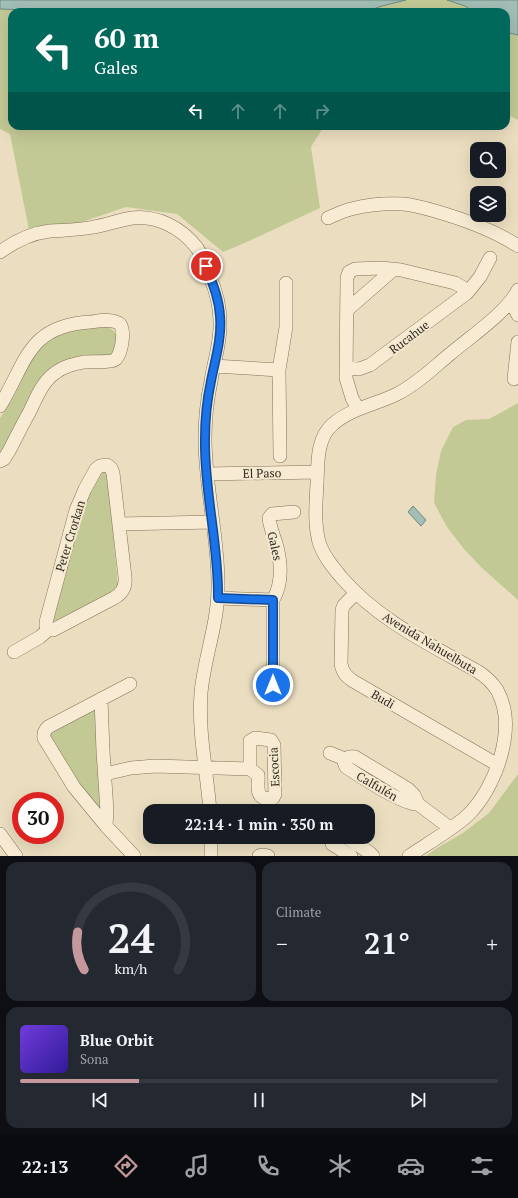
<!DOCTYPE html>
<meta charset="utf-8">
<style>
:root{--surface:#171b24;--page:#242831;--text:#f1f3f6;--muted:#9ea1a6;--line:#363941;--accent:#c5999c}
body{margin:0;font-family:"PT Serif",serif;background:var(--page);color:var(--text);height:100vh;display:flex;flex-direction:column;font-size:15px;white-space:nowrap}
*{box-sizing:border-box;margin:0}
p{font-size:13px;color:var(--muted)}
.icon{flex:none;width:22px;height:22px;fill:none;stroke:currentColor;stroke-width:2;stroke-linecap:round;stroke-linejoin:round}
.map{position:relative;height:856px;overflow:hidden}
.details{display:flex;flex-direction:column;gap:6px;padding:6px;background:#0d0f14;flex:1}
.details>*{flex:none}
.guide{position:absolute;left:8px;top:8px;width:502px;height:122px;border-radius:12px;box-shadow:0 4px 16px #0002;background:#00695c;color:#fff;overflow:hidden}
.buttons{position:absolute;left:470px;top:142px;display:grid;gap:8px}
.buttons a{display:grid;place-items:center;width:36px;height:36px;border-radius:8px;background:var(--surface);box-shadow:0 4px 16px #0002;font-size:20px}
.speed{position:absolute;left:12px;top:792px;display:flex;gap:8px;font-size:20px;font-weight:700;text-align:center}
.speed>*{display:grid;place-content:center;width:52px;height:52px;border-radius:50%;background:var(--surface);box-shadow:0 4px 16px #0002;line-height:1}
.speed .limit{border:6px solid #d22;background:#fff;color:#111}
.pin{position:absolute;display:grid;place-items:center;width:34px;height:34px;color:#fff;margin:-17px;border:2px solid #fff;border-radius:50%;box-shadow:0 1px 4px #0007}
.me{position:absolute;width:44px;margin:-22px;rotate:0deg;stroke-linejoin:round;filter:drop-shadow(0 0 3px #0008)}
.turn{display:flex;align-items:center;gap:14px;height:84px;padding:0 20px;font-size:18px}
.turn .icon{width:52px;height:52px;stroke-width:2.5}
.turn b{display:block;font-size:28px;line-height:34px}
.lanes{display:flex;align-items:center;height:38px;padding:0 20px;background:#0003;justify-content:center;gap:20px;direction:ltr}
.lanes .off{opacity:.35}
.big{font-size:30px;font-weight:600;line-height:1.1}
.details .widget{flex:1;display:flex;flex-direction:column;justify-content:center;gap:6px;min-width:0;padding:0 14px;border-radius:12px;background:var(--page)}
.details .dial{align-items:center;gap:0}
.dial svg{height:104px;overflow:visible;fill:none;stroke:var(--line);stroke-width:7;stroke-linecap:round;text-anchor:middle}
.dial text{fill:var(--text);stroke:none}
.song{display:flex;align-items:center;gap:12px}
.cover{width:48px;height:48px;border-radius:6px;background:linear-gradient(135deg,hsl(260 70% 55%),hsl(250 70% 35%))}
.played{height:4px;border-radius:2px;background:linear-gradient(90deg,var(--accent) 25%,var(--line) 25%)}
.keys{display:flex;justify-content:space-around;direction:ltr}
.heat{display:flex;justify-content:space-between;align-items:center;font-size:22px;direction:ltr}
.details .tiles{flex:1;display:grid;gap:6px;grid-template-columns:1fr 1fr}
.widget:last-child{grid-column:span 2}
.trip{position:absolute;left:143px;top:804px;width:232px;height:40px;border-radius:12px;background:var(--surface);box-shadow:0 4px 16px #0002;font-weight:600;line-height:40px;text-align:center}
.dock{display:flex;height:64px;justify-content:space-around;align-items:center;background:#090b0e;color:var(--muted)}
.dock .icon{width:28px;height:28px}
.dock .on{color:var(--accent)}
.dock b{font-size:18px;color:var(--text)}
.map>svg:first-child{display:block}
.green{fill:#c3c995}
.water{fill:#a3beb6;stroke:#6b8b83}
.lines{fill:none;stroke-linecap:round;stroke-linejoin:round}
.minor-casing{stroke:#846f59;stroke-width:14}
.minor{stroke:#f7ecd3;stroke-width:13}
.route-casing{stroke:#114b97;stroke-width:10}
.route{stroke:#1a73e8;stroke-width:7}
.labels{text-anchor:middle;dominant-baseline:central;stroke-width:4;stroke-linejoin:round;paint-order:stroke}
.street-label{font-size:12px;fill:#34281d;stroke:#f3e9d0}
</style>
<div class="map">
<svg width="518" height="856" viewBox="0 0 518 856">
<rect width="100%" height="100%" fill="#ebdec0"/>
<path class="green" d="M0,0H518V120L506,114V12H12V126H324L311,147L320,208L247,242L223,252L177,214L126,207L73,225L29,230L10,134L0,129Z
M108,327C120,331 118,347 112,355L59,365L0,455V418L13,398L31,361L38,350L47,342L56,335L79,328Z
M518,403V600L482,568L464,549L447,527L434,503L436,475L441,451L453,427L466,420L489,419Z
M101,471L109,473L114,543L118,586L114,591L55,621L53,620L83,505Z
M96,709V745L102,806L97,808L94,807L48,733Z
M518,774V856H426L437,848L463,833L489,813Z"/>
<path class="water" d="M0,0H406L382,6L364,12H86L0,9Z
M447,0H518V35L506,32V12H474L465,6Z
M413,506L426,520L421,526L408,512Z"/>
<g class="lines">
<defs>
<path id="minor" d="M328,218C335,215 343,211 351,209C367,205 386,203 403,204C417,205 431,210 445,214C471,222 495,231 518,246
M0,252C15,241 32,233 50,231C65,230 79,230 94,227C106,225 119,220 132,218C157,215 182,228 197,248C203,257 207,267 210,277C216,291 220,306 220,322C221,342 214,361 211,381C207,400 205,420 205,439C205,489 219,539 218,588C218,624 204,658 201,693C198,733 207,772 210,811
M511,301L518,315
M347,310L394,269
M214,366L279,370
M346,368L359,369L370,365L467,293L480,277L490,258
M514,379L518,342
M0,406C27,361 28,326 90,322C100,321 112,318 120,324C125,331 122,352 116,359C112,363 91,361 84,362C74,364 64,366 55,373C42,382 36,399 29,413C22,425 16,438 9,451L4,459L0,461
M358,409L352,398L346,378L347,278L349,272L355,269L381,268L401,270L455,283L462,287L467,293
M280,456L279,370L286,327V283
M207,474L317,472
M119,524L213,522
M356,593L344,605L342,610L341,664C343,673 346,676 353,681L498,765
M218,598L273,600
M14,652L40,637L49,629L53,630L114,598C123,593 126,586 125,577L113,473L111,468L107,465L100,466L96,469L85,489L76,510L46,622V627L49,629
M130,684L48,727C45,730 43,733 44,738L74,787L106,826L134,856
M273,685V600C283,583 281,561 276,543C273,535 270,527 269,518L272,514L294,512
M101,699L103,751L107,811L106,826
M330,753L345,759
M105,774L131,768L155,766L250,769L258,775C259,782 255,795 264,798C268,799 270,799 273,798L275,794L274,745L271,740L255,738L250,741V769
M418,804L414,795L408,789L355,757C349,756 346,757 344,762L346,767C358,775 407,807 418,804L450,828
M0,834L16,856
M211,837V856
M331,837L332,844L351,856
M346,837L370,853L373,856
M259,856L262,855L268,856
M409,856C427,844 451,830 467,816C496,788 518,727 497,690C492,682 485,676 477,671C429,644 378,620 341,577C332,566 323,555 319,542C314,523 316,503 317,484C318,465 316,439 332,425C351,408 375,405 397,394C417,384 433,368 450,354C470,337 506,313 518,290"/>
</defs>
<use href="#minor" class="minor-casing"/>
<use href="#minor" class="minor"/>
</g>
<g class="lines">
<defs>
<path id="route" d="M206,266C212,282 219,298 220,316C222,338 215,360 211,381C207,400 205,419 205,439C204,492 219,545 218,598L273,600V685"/>
</defs>
<use href="#route" class="route-casing"/>
<use href="#route" class="route"/>
</g>
<g class="labels">
<g class="street-label">
<text transform="translate(409 337) rotate(-37)">Rucahue</text>
<text transform="translate(262 473) rotate(-1)">El Paso</text>
<text transform="translate(70 536) rotate(-73)">Peter Crorkan</text>
<text transform="translate(275 546) rotate(77)">Gales</text>
<text transform="translate(430 643) rotate(31)">Avenida Nahuelbuta</text>
<text transform="translate(383 699) rotate(30)">Budi</text>
<text transform="translate(274 767) rotate(-93)">Escocia</text>
<text transform="translate(377 786) rotate(30)">Calfulén</text>
</g>
</g>
</svg>
<div class="buttons">
<a><svg class="icon" aria-label="search" viewBox="0 0 24 24"><circle cx="10" cy="10" r="6"/><path d="M15 15l6 6"/></svg></a>
<a><svg class="icon" aria-label="layers" viewBox="0 0 24 24"><path d="M12 4l9 5-9 5-9-5zM3 14l9 5 9-5"/></svg></a>
</div>
<div class="speed"><div class="limit">30</div></div>
<div class="pin" style="left:206px;top:266px;background:#d93025"><svg class="icon" aria-label="arrive" viewBox="0 0 24 24"><path d="M6 21V4h12l-3 4 3 4H6"/></svg></div>
<svg class="me" style="left:273px;top:685px" viewBox="-20 -20 40 40"><circle r="17" fill="#1a73e8" stroke="#fff" stroke-width="3"/><path d="M0-11L8 9 0 5-8 9z" fill="#fff"/></svg>
<div class="trip">22:14 · 1 min · 350 m</div>
<div class="guide">
<div class="turn"><svg class="icon" aria-label="left" viewBox="0 0 24 24"><path d="M17 20v-9H6M10 6l-5 5 5 5"/></svg><div><b>60 m</b>Gales</div></div>
<div class="lanes"><svg class="icon" aria-label="left" viewBox="0 0 24 24"><path d="M17 20v-9H6M10 6l-5 5 5 5"/></svg><svg class="icon off" aria-label="ahead" viewBox="0 0 24 24"><path d="M12 20V5M6 11l6-6 6 6"/></svg><svg class="icon off" aria-label="ahead" viewBox="0 0 24 24"><path d="M12 20V5M6 11l6-6 6 6"/></svg><svg class="icon off" aria-label="right" viewBox="0 0 24 24"><path d="M7 20v-9h11M14 6l5 5-5 5"/></svg></div>
</div>
</div>
<section class="details">
<div class="tiles">
<div class="widget dial"><svg viewBox="0 0 100 80">
<path d="M14 69A42 42 0 1 1 86 69"/>
<path d="M14 69A42 42 0 0 1 9 40" stroke="#c5999c"/>
<text x="50" y="56" font-size="32" font-weight="700">24</text>
<text x="50" y="72" font-size="11">km/h</text>
</svg></div>
<div class="widget"><p>Climate</p>
<div class="heat"><a>−</a><b class="big">21°</b><a>+</a></div>
</div>
<div class="widget">
<div class="song"><i class="cover"></i><div><b>Blue Orbit</b><p>Sona</p></div></div>
<div class="played"></div>
<div class="keys"><svg class="icon" aria-label="previous" viewBox="0 0 24 24"><path d="M18 5L8 12l10 7zM5 5v14"/></svg><svg class="icon" aria-label="pause" viewBox="0 0 24 24"><path d="M8 5v14M16 5v14"/></svg><svg class="icon" aria-label="next" viewBox="0 0 24 24"><path d="M6 5l10 7-10 7zM19 5v14"/></svg></div>
</div>
</div>
</section>
<nav class="dock">
<b>22:13</b>
<svg class="icon on" aria-label="directions" viewBox="0 0 24 24"><path d="M12 3l9 9-9 9-9-9zM9 14v-3h6M13 9l2 2-2 2"/></svg>
<svg class="icon" aria-label="music" viewBox="0 0 24 24"><path d="M9 18V5l10-2v13"/><circle cx="6" cy="18" r="3"/><circle cx="16" cy="16" r="3"/></svg>
<svg class="icon" aria-label="phone" viewBox="0 0 24 24"><path d="M5 4h4l2 5-3 2q2 4 5 5l2-3 5 2v4C11 20 4 13 5 4z"/></svg>
<svg class="icon" aria-label="climate" viewBox="0 0 24 24"><path d="M12 3v18M4 7l16 10M4 17L20 7"/></svg>
<svg class="icon" aria-label="car" viewBox="0 0 24 24"><path d="M5 17H2v-5l4-1 3-4h7l3 4 3 1v5h-3M9 17h6M6 11h13"/><circle cx="7" cy="17" r="2"/><circle cx="17" cy="17" r="2"/></svg>
<svg class="icon" aria-label="filters" viewBox="0 0 24 24"><path d="M4 7h16M4 17h16"/><circle cx="9" cy="7" r="2"/><circle cx="15" cy="17" r="2"/></svg>
</nav>
